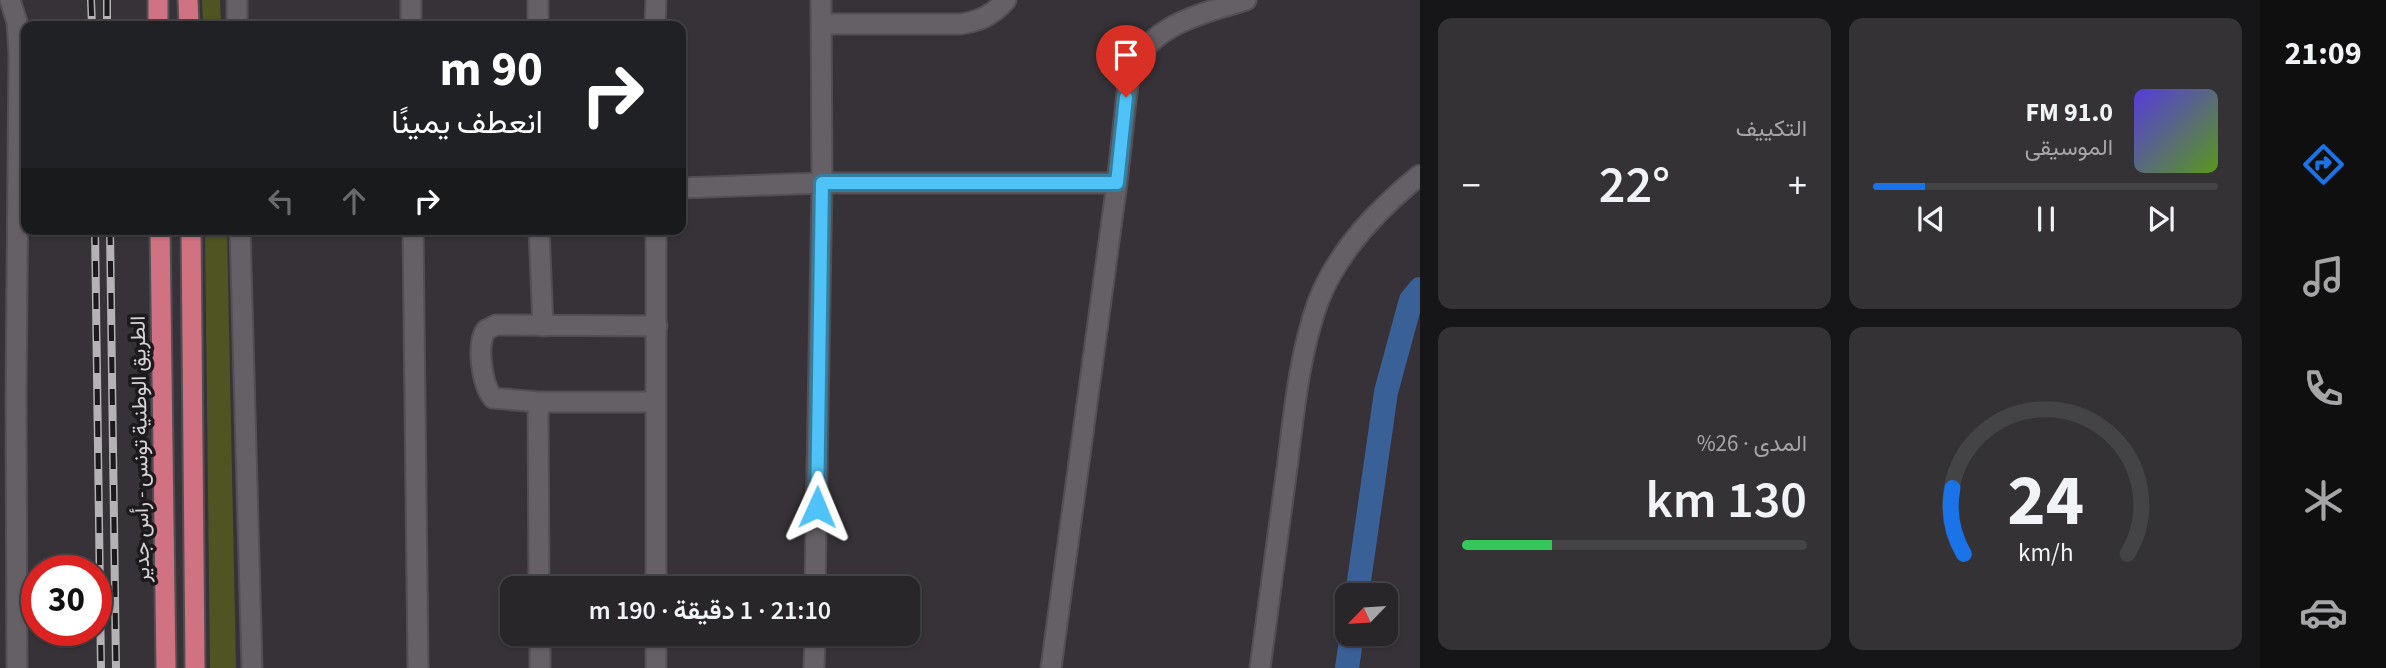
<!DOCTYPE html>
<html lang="ar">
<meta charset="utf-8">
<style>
:root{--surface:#282629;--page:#343235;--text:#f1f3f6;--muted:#a5a5a8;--line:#444346;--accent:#1a73e8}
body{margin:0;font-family:"Source Sans 3",Vazirmatn,sans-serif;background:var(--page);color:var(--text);direction:rtl;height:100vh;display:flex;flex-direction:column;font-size:26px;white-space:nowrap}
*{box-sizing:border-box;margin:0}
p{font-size:23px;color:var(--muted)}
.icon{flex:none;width:38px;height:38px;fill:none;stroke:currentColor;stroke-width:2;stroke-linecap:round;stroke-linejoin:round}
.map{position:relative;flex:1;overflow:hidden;direction:ltr}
.details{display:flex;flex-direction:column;gap:18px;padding:18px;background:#161517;width:840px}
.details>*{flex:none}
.guide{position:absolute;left:21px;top:21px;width:665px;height:214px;border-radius:14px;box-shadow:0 2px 5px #0004,0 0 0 2px var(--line);direction:rtl;background:#202124;color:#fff;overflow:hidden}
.needle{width:46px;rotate:245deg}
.controls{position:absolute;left:1335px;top:583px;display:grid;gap:14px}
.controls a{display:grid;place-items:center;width:63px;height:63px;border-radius:14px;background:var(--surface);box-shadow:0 2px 5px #0004,0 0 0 2px var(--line);font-size:35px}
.speed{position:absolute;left:21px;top:555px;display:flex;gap:14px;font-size:35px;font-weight:700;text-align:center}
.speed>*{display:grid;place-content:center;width:91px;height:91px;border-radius:50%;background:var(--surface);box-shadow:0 2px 5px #0004,0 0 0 2px var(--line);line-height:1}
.speed .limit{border:10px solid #d22;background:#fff;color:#111}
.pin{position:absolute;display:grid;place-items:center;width:60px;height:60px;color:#fff;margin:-72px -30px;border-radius:50% 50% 50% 0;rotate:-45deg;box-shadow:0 0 7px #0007}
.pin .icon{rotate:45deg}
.me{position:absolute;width:77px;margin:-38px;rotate:1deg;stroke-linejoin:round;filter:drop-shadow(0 0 5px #0008)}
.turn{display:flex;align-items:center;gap:24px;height:147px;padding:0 28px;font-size:32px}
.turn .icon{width:91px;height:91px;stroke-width:2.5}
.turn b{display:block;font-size:49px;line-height:60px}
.lanes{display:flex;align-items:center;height:66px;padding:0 28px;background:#0003;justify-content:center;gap:35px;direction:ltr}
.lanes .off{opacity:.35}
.big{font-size:52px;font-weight:600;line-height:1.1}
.details .tile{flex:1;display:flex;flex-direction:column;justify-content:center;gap:10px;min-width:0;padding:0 24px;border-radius:14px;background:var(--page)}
.details .dial{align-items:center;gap:0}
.dial svg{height:182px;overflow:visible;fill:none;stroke:var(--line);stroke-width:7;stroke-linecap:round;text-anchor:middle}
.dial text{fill:var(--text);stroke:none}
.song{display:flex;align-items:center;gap:21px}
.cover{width:84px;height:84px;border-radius:10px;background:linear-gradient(135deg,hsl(250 70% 55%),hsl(90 70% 35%))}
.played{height:7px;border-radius:4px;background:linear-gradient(90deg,var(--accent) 15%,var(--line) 15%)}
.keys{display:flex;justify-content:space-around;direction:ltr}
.heat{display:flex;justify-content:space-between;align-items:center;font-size:38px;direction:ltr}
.charge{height:10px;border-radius:5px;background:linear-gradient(90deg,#34c759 26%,var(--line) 0)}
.details .tiles{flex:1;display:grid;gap:18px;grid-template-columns:repeat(2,1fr)}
.trip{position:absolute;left:500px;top:576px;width:420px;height:70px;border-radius:14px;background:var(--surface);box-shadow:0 2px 5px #0004,0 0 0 2px var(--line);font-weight:600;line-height:70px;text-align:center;direction:rtl}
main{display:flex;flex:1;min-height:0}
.tabs{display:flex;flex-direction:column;width:126px;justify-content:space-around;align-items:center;background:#100f10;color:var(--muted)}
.tabs .icon{width:49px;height:49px}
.tabs .selected{color:var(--accent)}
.tabs b{font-size:32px;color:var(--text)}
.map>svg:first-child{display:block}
.green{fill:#4f5422}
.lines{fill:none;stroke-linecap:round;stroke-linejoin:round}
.canal{stroke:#3a6098;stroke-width:24}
.minor-casing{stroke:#524e53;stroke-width:23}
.trunk-casing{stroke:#524e53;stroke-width:23}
.minor{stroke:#656066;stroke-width:19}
.trunk{stroke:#d17282;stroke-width:19}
.rail-casing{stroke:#b5b2b6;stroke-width:8}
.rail{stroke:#1c1a1d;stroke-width:5;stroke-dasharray:16;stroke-linecap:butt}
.route-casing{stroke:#337fa1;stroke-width:18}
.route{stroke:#4fc3f7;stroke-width:12}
.labels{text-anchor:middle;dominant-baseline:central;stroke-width:7;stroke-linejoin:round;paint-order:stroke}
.street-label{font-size:21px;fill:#d6d3d7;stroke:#1c1a1d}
</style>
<main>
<nav class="tabs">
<b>21:09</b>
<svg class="icon selected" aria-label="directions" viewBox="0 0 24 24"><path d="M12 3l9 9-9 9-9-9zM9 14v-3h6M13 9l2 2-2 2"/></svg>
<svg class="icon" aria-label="music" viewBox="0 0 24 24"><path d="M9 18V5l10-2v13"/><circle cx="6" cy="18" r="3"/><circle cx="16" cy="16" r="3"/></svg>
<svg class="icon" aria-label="phone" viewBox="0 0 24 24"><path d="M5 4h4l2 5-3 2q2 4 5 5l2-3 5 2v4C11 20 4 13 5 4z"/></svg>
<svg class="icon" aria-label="climate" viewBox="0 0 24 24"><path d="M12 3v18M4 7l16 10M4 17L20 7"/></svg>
<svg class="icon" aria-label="car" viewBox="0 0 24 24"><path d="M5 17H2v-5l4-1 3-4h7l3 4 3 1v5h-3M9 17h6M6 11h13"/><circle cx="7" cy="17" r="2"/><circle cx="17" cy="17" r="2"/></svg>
</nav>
<section class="details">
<div class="tiles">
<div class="tile">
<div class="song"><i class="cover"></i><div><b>91.0 FM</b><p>الموسيقى</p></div></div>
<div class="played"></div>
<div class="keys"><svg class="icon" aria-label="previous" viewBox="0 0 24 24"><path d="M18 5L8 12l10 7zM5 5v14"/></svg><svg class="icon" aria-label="pause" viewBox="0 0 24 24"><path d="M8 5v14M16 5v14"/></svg><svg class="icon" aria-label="next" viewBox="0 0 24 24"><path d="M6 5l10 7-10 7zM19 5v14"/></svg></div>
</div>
<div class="tile"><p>التكييف</p>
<div class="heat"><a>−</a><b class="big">22°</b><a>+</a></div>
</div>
<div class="tile dial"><svg viewBox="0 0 100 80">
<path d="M14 69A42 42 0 1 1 86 69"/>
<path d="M14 69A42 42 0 0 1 9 40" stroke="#1a73e8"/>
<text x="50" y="56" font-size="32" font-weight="700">24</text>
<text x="50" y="72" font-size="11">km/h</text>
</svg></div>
<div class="tile"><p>المدى · 26%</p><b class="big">130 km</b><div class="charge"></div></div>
</div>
</section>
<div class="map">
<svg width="1420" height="668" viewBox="0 0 1420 668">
<rect width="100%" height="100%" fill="#363237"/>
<path class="green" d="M202,0H220L221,26H203Z
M205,229H227L236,668H210Z"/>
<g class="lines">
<path class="canal" d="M1357,595L1386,392L1411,300L1420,289
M1347,668L1352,634"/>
<defs>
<path id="minor" d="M10,0L17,22L19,54L16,397L17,668
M237,0V26
M411,0V26
M538,0V26
M821,24H961C980,21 993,15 1006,0
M655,26L656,0
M681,188L822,183H1117
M240,229L252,668
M413,229L418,668
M539,229L543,326
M656,229V588
M538,402L539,588
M656,402H538L493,398C482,385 476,344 486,330L496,325L657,326
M815,588L822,183L821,0
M540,634V668
M656,634V668
M814,668L815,634
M1051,668L1117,183L1129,75C1149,24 1199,15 1246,0
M1260,668C1269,601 1278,535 1287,468C1294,413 1299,355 1318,302C1338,250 1378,209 1420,175"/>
<path id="trunk" d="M158,0V26
M188,0L189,26
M160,229L166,668
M191,229L195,668"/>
</defs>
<use href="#minor" class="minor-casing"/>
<use href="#trunk" class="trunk-casing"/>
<use href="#minor" class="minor"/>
<use href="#trunk" class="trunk"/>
<defs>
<path id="rail" d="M91,0L92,26
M107,0V26
M95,229L101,668
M110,229L116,668"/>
</defs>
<use href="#rail" class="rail-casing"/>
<use href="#rail" class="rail"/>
</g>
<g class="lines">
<defs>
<path id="route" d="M817,507L822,183H1117L1126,97"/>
</defs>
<use href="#route" class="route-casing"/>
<use href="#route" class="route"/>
</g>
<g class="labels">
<g class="street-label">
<text transform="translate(140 449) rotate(-91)">الطريق الوطنية تونس - رأس جدير</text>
</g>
</g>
</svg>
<div class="controls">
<a><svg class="needle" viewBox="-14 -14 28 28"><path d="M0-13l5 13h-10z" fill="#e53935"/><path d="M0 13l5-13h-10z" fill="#a5a5a8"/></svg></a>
</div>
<div class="speed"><div class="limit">30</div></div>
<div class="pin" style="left:1126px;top:97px;background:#d93025"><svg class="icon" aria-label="arrive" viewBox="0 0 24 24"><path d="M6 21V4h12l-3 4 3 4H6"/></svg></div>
<svg class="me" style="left:817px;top:507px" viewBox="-20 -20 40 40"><path d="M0-17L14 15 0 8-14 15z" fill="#4fc3f7" stroke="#fff" stroke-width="4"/></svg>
<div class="trip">21:10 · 1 دقيقة · 190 m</div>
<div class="guide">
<div class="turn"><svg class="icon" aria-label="right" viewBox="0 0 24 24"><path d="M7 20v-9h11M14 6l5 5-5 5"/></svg><div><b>90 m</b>انعطف يمينًا</div></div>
<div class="lanes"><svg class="icon off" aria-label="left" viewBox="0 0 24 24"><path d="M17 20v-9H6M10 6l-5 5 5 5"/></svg><svg class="icon off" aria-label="ahead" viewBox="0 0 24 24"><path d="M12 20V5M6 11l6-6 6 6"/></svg><svg class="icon" aria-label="right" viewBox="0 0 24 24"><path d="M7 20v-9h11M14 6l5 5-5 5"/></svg></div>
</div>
</div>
</main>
